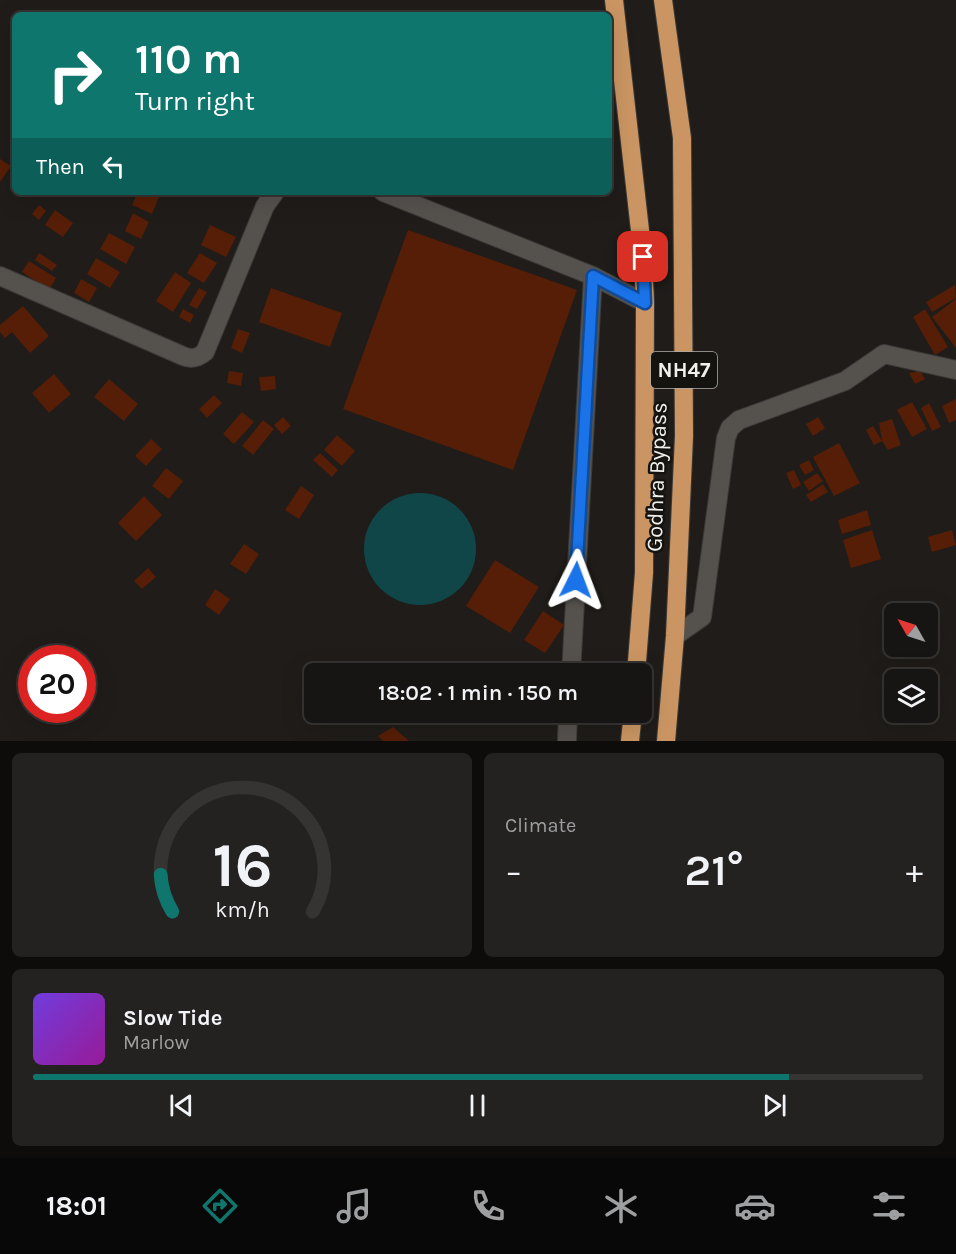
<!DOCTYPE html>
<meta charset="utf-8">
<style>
:root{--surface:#171513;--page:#242221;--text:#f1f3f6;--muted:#9e9fa0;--line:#363433;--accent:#0f766e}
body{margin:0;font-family:Karla,sans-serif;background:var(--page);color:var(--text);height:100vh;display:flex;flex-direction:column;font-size:22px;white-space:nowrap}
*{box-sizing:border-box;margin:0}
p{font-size:20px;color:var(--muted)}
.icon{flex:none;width:33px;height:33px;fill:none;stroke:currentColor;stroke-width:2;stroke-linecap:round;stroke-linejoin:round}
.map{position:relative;height:741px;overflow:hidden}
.panel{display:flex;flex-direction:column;gap:12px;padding:12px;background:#0d0c0a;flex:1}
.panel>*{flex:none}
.guide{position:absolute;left:12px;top:12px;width:600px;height:183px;border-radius:9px;box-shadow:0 6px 24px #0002,0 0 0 2px var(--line);background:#0f766e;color:#fff;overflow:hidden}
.needle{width:39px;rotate:309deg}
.buttons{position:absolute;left:884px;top:603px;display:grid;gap:12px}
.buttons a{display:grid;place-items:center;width:54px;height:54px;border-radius:9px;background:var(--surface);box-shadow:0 6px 24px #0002,0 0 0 2px var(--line);font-size:30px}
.speed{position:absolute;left:18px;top:645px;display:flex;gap:12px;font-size:30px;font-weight:700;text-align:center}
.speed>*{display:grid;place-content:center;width:78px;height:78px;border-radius:50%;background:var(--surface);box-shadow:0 6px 24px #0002,0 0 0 2px var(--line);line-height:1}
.speed .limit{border:9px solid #d22;background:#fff;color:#111}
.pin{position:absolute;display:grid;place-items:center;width:51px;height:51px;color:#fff;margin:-26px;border-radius:12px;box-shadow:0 3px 9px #0006}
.me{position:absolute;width:66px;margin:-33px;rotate:3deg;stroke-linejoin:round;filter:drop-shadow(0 0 4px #0008)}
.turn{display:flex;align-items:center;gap:21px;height:126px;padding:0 24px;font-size:27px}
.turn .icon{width:78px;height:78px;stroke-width:2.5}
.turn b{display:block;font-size:42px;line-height:51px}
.then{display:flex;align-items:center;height:57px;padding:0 24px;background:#0003;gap:12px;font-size:22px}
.big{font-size:45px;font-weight:600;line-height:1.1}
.panel .widget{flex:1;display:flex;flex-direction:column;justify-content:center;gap:9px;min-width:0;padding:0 21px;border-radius:9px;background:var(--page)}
.panel .dial{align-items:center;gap:0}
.dial svg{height:156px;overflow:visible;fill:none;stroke:var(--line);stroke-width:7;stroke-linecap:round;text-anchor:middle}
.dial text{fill:var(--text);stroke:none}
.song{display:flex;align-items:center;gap:18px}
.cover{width:72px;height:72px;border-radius:9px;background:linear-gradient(135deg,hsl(260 70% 55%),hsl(300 70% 35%))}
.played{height:6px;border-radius:3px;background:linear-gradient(90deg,var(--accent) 85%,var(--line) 85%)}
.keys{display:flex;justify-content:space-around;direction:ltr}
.heat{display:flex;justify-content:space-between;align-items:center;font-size:33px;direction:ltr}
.panel .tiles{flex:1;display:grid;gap:12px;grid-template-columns:1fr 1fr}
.widget:last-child{grid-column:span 2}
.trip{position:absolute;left:304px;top:663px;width:348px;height:60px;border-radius:9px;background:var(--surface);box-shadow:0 6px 24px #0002,0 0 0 2px var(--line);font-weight:600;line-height:60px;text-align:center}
.menu{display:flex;height:96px;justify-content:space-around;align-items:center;background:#090808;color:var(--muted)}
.menu .icon{width:42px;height:42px}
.menu .current{color:var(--accent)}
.menu b{font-size:27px;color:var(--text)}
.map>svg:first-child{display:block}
.water{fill:#114648}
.building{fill:#561e06}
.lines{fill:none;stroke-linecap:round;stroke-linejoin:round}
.minor-casing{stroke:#3c3a37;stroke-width:20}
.highway-casing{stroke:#3c3a37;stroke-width:20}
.minor{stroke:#55524e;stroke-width:18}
.highway{stroke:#ca9562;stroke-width:18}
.route-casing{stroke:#114b97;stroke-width:15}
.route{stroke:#1a73e8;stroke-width:10}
.labels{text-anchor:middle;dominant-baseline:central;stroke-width:5;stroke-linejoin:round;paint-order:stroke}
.shield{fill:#151310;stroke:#afadaa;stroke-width:1.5}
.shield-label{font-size:21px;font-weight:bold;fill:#f1efec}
.street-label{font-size:22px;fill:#f1efec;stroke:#151310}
</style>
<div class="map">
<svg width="956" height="741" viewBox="0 0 956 741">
<rect width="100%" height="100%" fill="#1f1c19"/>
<path class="water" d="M364 549a56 56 0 1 1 112 0a56 56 0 1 1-112 0Z"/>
<path class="building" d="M0,159L11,166L0,182Z
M138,192H161L152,214L132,205Z
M39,205L46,211L39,220L32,214Z
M55,210L73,223L63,237L45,225Z
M133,213L149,222L141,239L125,231Z
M210,225L236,237L226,257L201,245Z
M408,230L577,290L513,470L343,409Z
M109,233L135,247L126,264L100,249Z
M39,253L57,265L52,271L35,260Z
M200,253L217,263L204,283L187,273Z
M96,258L120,272L110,288L87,274Z
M29,261L56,278L49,290L22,272Z
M175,272L191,283L173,312L156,301Z
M81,279L97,288L89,302L74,293Z
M955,285L956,298L932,312L926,302Z
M199,288L207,292L197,309L189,305Z
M271,288L342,313L330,347L259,322Z
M956,299V348L932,317Z
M23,306L49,336L30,353L12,332L5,338L0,332V325Z
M183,309L194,315L190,323L179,317Z
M925,309L948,347L935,355L913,317Z
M238,329L250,333L242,353L231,348Z
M229,371L243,373L241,386L227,383Z
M920,371L925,379L915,384L909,373Z
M54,374L71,394L49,413L32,393Z
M275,376L276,389L261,391L259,377Z
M109,379L138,404L124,421L94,397Z
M214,395L222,403L207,418L199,409Z
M956,399V420L949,423L942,406Z
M912,402L927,429L912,437L897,410Z
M929,403L941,427L932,431L921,408Z
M242,412L254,422L234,444L223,434Z
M283,417L291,426L282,434L274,425Z
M818,417L825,428L813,436L806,424Z
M892,419L901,445L888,450L882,441L874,445L866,430L873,426L882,441L879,423Z
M263,420L274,429L253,455L242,446Z
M337,435L355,451L342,466L324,450Z
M151,439L162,449L146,466L135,456Z
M839,443L860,483L834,496L813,457Z
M320,453L338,470L332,477L313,460Z
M809,460L814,470L805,475L799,465Z
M166,468L183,481L169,499L152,486Z
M794,470L801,485L793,489L786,473Z
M817,473L823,481L809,491L803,482Z
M823,484L828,492L811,502L806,495Z
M301,486L314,495L299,519L285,510Z
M144,496L162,515L136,541L118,523Z
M867,510L871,525L842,534L838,520Z
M872,530L881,559L851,568L843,540Z
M952,530L956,545L932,552L928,537Z
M244,544L259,554L246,574L230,564Z
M495,560L539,587L510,633L466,606Z
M148,568L156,577L142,589L134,581Z
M215,589L230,599L219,615L205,605Z
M543,611L564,625L545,653L524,640Z
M393,727L409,741H383L378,736Z"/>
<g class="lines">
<defs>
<path id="minor" d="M383,192L593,276L645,303
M0,276L183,356C192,360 198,358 205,352L265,206L275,192
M675,636L702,617L726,438L730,428L739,420L845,381L884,354L956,370
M571,674L593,276
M567,741L568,712"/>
<path id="highway" d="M614,0L643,257L645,303L644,573L636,674
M663,0L682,138L684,436L675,636L666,741
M630,741L633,712"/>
</defs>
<use href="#minor" class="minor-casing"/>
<use href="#highway" class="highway-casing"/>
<use href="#minor" class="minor"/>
<use href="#highway" class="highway"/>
</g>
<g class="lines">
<defs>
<path id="route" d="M576,580L593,276L645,303L643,257"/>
</defs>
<use href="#route" class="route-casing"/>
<use href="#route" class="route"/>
</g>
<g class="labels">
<rect class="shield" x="651" y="352" width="66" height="36" rx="4.5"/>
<g class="shield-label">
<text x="684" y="370">NH47</text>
</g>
<g class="street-label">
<text transform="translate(657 477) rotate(-88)">Godhra Bypass</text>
</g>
</g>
</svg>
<div class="buttons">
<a><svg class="needle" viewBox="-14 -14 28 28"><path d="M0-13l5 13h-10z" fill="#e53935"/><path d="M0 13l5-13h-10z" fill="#9e9fa0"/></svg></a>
<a><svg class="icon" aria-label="layers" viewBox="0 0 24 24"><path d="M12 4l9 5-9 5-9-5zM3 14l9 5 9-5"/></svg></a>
</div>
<div class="speed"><div class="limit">20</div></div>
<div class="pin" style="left:643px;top:257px;background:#d93025"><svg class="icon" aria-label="arrive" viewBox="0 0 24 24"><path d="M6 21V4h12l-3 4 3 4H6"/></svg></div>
<svg class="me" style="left:576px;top:580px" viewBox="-20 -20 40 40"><path d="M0-17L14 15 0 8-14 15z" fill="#1a73e8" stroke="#fff" stroke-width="4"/></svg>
<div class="trip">18:02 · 1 min · 150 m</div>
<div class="guide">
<div class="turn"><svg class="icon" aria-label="right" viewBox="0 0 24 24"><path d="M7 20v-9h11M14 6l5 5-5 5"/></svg><div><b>110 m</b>Turn right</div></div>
<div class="then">Then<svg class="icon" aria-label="left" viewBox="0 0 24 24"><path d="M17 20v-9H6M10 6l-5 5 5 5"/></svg></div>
</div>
</div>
<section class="panel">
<div class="tiles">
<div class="widget dial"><svg viewBox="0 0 100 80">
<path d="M14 69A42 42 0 1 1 86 69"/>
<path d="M14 69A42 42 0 0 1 8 50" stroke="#0f766e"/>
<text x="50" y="56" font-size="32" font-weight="700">16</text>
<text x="50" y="72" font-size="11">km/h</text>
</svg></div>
<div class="widget"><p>Climate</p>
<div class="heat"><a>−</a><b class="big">21°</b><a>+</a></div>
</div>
<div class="widget">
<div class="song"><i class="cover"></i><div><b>Slow Tide</b><p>Marlow</p></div></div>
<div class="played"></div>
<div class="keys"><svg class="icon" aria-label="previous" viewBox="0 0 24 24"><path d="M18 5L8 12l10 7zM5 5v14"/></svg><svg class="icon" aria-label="pause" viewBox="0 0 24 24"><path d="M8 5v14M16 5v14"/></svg><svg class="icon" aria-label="next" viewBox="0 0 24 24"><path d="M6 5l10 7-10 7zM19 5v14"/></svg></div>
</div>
</div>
</section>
<nav class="menu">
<b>18:01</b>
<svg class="icon current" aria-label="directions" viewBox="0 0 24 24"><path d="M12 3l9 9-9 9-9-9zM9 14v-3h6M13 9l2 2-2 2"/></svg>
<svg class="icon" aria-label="music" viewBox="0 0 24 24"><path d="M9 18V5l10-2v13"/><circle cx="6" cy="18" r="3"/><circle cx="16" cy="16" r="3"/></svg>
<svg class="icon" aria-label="phone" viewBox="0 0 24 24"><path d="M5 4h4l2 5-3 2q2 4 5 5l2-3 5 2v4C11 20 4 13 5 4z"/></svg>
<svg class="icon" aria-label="climate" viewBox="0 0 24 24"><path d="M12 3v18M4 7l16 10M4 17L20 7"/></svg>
<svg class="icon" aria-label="car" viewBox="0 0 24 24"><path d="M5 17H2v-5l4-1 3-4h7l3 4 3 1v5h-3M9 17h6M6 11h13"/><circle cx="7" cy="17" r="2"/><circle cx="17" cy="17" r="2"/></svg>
<svg class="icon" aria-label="filters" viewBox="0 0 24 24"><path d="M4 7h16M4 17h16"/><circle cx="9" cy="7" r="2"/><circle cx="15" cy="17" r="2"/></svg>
</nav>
